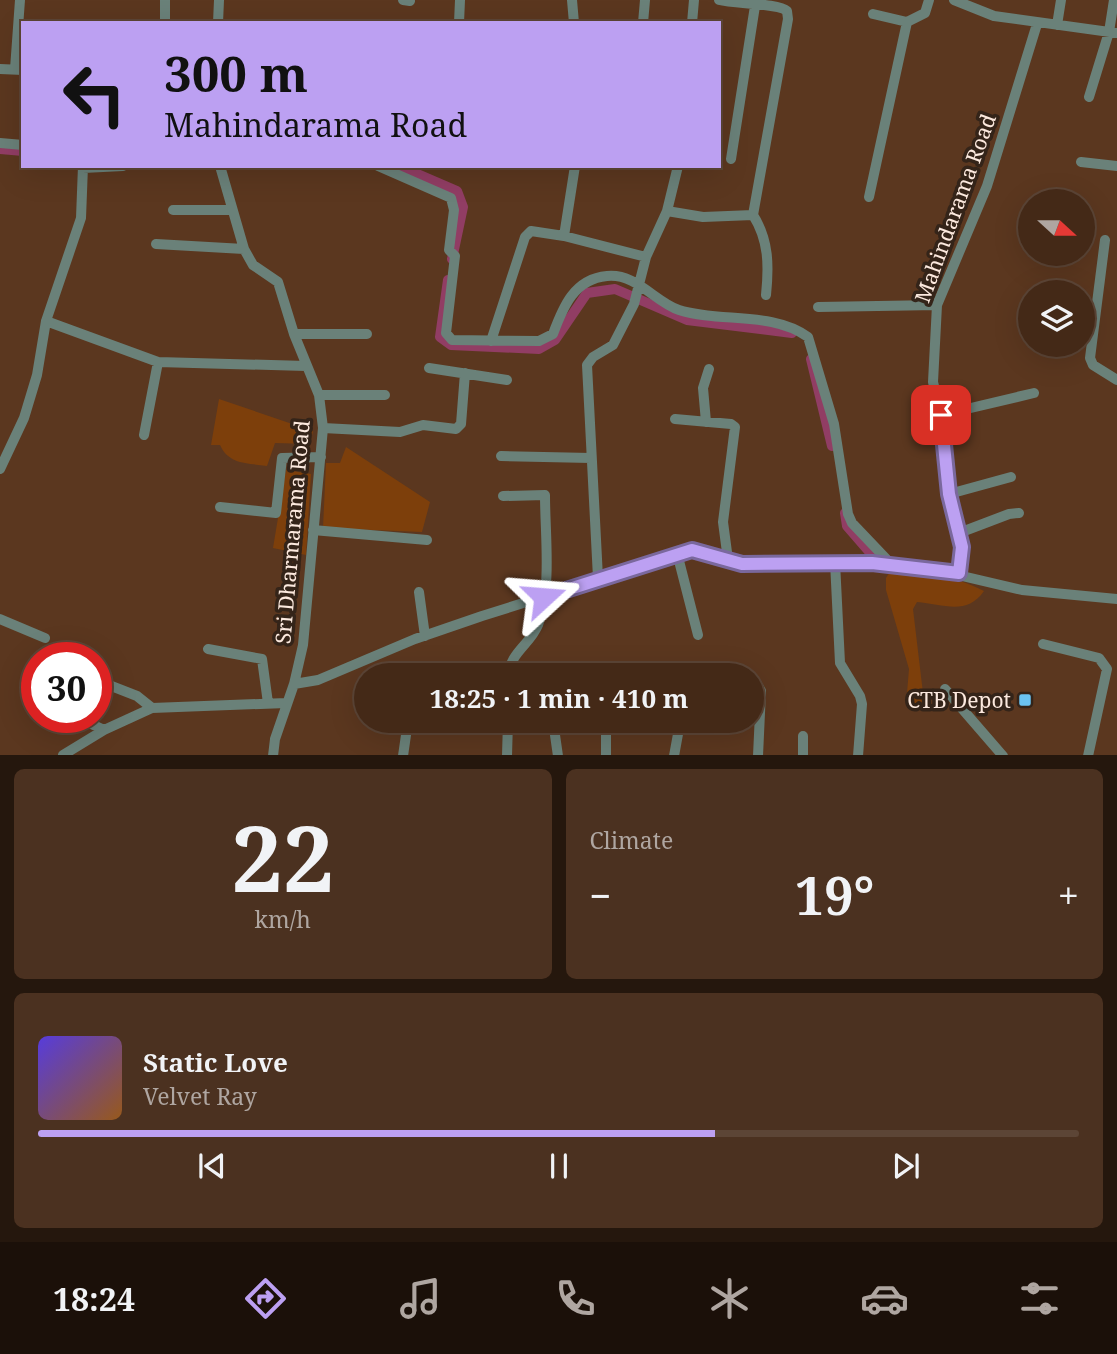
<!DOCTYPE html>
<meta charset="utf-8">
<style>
:root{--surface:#442917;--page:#4b3120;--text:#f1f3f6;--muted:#afa6a1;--line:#5c4536;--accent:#bca0f2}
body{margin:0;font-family:"Noto Serif",serif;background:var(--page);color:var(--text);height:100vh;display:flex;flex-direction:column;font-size:26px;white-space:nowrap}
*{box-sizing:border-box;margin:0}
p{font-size:23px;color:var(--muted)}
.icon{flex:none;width:38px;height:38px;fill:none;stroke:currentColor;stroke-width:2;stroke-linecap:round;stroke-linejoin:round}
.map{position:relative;height:755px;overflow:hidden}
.details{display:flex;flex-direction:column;gap:14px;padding:14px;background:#25170d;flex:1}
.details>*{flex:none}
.banner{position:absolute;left:21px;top:21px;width:700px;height:147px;border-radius:0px;box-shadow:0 7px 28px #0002,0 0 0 2px var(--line);background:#bca0f2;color:#111;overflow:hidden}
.needle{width:46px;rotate:111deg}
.controls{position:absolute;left:1018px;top:189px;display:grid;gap:14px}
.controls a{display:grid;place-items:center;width:77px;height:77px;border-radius:50%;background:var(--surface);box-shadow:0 7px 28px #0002,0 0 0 2px var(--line);font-size:35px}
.speed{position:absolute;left:21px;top:642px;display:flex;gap:14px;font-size:35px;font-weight:700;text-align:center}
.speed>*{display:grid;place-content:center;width:91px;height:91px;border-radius:50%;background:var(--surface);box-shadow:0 7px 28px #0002,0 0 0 2px var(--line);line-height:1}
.speed .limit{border:10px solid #d22;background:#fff;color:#111}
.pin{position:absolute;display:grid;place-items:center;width:60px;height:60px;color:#fff;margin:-30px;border-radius:14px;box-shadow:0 4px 10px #0006}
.me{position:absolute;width:77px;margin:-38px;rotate:71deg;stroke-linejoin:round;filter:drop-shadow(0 0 5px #0008)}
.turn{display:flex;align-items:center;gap:24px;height:147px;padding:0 28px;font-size:32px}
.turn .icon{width:91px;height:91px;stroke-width:2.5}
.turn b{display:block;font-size:49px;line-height:60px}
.big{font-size:52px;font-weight:700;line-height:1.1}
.details .card{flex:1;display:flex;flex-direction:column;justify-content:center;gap:10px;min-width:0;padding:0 24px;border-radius:10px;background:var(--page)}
.details .dial{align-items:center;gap:0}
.dial b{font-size:91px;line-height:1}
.song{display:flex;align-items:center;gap:21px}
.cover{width:84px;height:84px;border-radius:10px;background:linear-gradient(135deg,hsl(250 70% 55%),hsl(30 70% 35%))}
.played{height:7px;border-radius:4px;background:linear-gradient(90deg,var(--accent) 65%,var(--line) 65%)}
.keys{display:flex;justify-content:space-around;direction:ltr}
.heat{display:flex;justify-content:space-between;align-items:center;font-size:38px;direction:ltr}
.details .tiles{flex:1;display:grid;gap:14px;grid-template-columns:1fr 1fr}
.card:last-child{grid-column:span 2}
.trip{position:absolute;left:354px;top:663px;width:410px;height:70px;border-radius:35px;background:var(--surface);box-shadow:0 7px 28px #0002,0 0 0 2px var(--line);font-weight:700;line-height:70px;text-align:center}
.menu{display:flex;height:112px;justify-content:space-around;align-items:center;background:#1b1009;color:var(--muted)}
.menu .icon{width:49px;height:49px}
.menu .on{color:var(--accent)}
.menu b{font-size:32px;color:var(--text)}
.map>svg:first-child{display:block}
.green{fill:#7d3f0b}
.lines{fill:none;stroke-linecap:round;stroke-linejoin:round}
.canal{stroke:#913d64;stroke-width:10}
.minor{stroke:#6a8179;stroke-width:10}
.route-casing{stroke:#7a689d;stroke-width:18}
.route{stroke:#bca0f2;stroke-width:12}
.poi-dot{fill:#6bc3f2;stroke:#342419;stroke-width:2.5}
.labels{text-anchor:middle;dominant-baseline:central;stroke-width:7;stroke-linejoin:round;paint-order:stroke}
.street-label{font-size:21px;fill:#fce9de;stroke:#342419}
.poi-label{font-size:21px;fill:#fce9de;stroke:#342419;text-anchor:end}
</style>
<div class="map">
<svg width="1117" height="756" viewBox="0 0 1117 756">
<rect width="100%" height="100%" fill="#5b371f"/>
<path class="green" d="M219,399L313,431L310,444L275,443L267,466C248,463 229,465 220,445H211Z
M346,447L430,502L422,532L323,528L326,463H340Z
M286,470L311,474L306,555L273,548Z
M891,570C925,573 954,575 984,591C967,616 943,604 917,602L913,609L925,710L906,705L909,669L886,590V578Z"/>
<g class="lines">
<path class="canal" d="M0,149L23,151
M399,166L457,191L463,207L452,259
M448,280L440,337L451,345L539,349L555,340L587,293L615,289L687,320L792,333
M811,359L832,446
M845,513L847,526L873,556"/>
<path class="minor" d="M165,0V23
M403,0L410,1
M572,0L574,23
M719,0C735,4 778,3 787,11L788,19L753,215
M954,0L994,16L1117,33
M873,14L907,22L925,13L929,0
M218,23L219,0
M459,23L460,0
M643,23L645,0
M692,23L694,0
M1057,25L1061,0
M0,69L23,70
M15,69L20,0
M1089,97L1109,32L1114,0
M0,143L23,145
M731,159L755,6
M1081,162L1117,166
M220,166L244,249L253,265L278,282L294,334L319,395L323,428L303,645L294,684L275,739L273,756
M378,166L451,198L454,210L449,250L455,256L446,333L452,340L539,341L553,334C563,307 574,279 607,276C636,273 655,302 679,310C720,323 772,311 808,337L834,424L848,514L852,523L892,565
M575,166L564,236L646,257
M83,168L123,166
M869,197L907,22
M173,210H232
M667,211L703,217L753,215
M753,215C769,240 769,266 766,295
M1105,240L1090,358L1093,365L1117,380
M156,244L244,249
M818,307L937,305
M46,321L158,362L306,366
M294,334H367
M491,341L525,237L531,231L564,236
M429,368L507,380
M319,395H385
M941,415L1034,393
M675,419L731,424L735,427L723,522L728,560
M706,422L703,388L709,369
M323,428L400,432L423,425L456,429L461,424L465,373
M144,435L158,362
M501,456L591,458
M0,469L24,418L37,375L46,321L81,218L83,166
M949,494L1011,477
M503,496L545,495C545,536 552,586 538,625C530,645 509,653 509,676
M220,507L276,513L282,458L321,457
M313,530L427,540
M959,533L1009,514L1019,513
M677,553L698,635
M835,562L840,663L860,696L862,704L858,756
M959,574L962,547L949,494L941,415L933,382L937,305L987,186L1037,24
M598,578L587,365L593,357L613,345L634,304L646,257L667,211L678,166
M419,592L425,636
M0,619L45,638
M1043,644L1099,658L1107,669L1088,756
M208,649L262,659L268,703
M754,679L761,691L758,756
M96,680L137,696L152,708
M294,684L318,680L415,639L482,616L692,550L742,564L820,561L928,568L1022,590L1117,599
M945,689L1003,756
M79,718L104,730
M553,721L558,756
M63,755L104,730L152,708L286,703
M403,756L407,728
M507,756L508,721
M606,756V721
M674,756L680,723
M803,756V736"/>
</g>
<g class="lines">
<defs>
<path id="route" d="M544,597L692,550L742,564L872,563L959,573L962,547L949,494L941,415"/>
</defs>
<use href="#route" class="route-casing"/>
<use href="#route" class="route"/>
</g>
<rect class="poi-dot" x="1018" y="693" width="14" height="14" rx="3.5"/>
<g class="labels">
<g class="street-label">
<text transform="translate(955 208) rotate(-70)">Mahindarama Road</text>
<text transform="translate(292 532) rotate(-85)">Sri Dharmarama Road</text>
</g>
<g class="poi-label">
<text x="1011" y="700">CTB Depot</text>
</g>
</g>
</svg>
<div class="controls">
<a><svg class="needle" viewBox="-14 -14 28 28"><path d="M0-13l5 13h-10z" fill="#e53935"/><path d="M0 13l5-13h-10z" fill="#afa6a1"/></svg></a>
<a><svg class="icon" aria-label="layers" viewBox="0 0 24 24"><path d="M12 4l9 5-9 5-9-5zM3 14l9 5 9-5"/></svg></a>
</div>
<div class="speed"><div class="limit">30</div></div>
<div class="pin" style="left:941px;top:415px;background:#d93025"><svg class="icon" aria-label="arrive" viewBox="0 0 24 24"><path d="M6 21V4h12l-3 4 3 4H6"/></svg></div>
<svg class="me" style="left:544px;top:597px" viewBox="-20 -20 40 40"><path d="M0-17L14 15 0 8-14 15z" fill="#bca0f2" stroke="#fff" stroke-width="4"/></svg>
<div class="trip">18:25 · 1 min · 410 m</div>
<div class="banner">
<div class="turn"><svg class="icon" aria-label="left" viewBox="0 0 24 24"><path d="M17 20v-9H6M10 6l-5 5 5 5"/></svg><div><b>300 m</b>Mahindarama Road</div></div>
</div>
</div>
<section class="details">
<div class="tiles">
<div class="card dial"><b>22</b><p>km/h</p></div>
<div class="card"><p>Climate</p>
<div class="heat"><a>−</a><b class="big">19°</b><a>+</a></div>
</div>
<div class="card">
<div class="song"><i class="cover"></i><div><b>Static Love</b><p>Velvet Ray</p></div></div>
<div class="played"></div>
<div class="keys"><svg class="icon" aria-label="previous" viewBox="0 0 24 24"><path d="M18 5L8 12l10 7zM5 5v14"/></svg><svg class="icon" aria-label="pause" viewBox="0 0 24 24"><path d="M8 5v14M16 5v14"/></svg><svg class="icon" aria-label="next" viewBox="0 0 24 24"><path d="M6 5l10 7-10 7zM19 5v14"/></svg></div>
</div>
</div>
</section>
<nav class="menu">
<b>18:24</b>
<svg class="icon on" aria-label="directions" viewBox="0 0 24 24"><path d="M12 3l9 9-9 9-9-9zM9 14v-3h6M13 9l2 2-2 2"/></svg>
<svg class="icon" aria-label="music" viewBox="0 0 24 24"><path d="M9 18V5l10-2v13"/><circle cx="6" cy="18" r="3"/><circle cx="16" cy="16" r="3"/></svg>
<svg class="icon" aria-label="phone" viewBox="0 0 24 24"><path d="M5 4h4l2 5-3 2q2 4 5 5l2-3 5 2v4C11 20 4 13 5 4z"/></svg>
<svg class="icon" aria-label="climate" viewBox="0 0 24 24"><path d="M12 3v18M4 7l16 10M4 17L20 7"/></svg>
<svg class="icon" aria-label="car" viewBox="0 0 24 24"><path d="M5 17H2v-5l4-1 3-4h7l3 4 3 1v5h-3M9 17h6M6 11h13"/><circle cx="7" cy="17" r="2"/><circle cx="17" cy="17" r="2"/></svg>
<svg class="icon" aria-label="filters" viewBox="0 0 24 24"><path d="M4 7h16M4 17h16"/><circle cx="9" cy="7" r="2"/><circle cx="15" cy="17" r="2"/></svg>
</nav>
